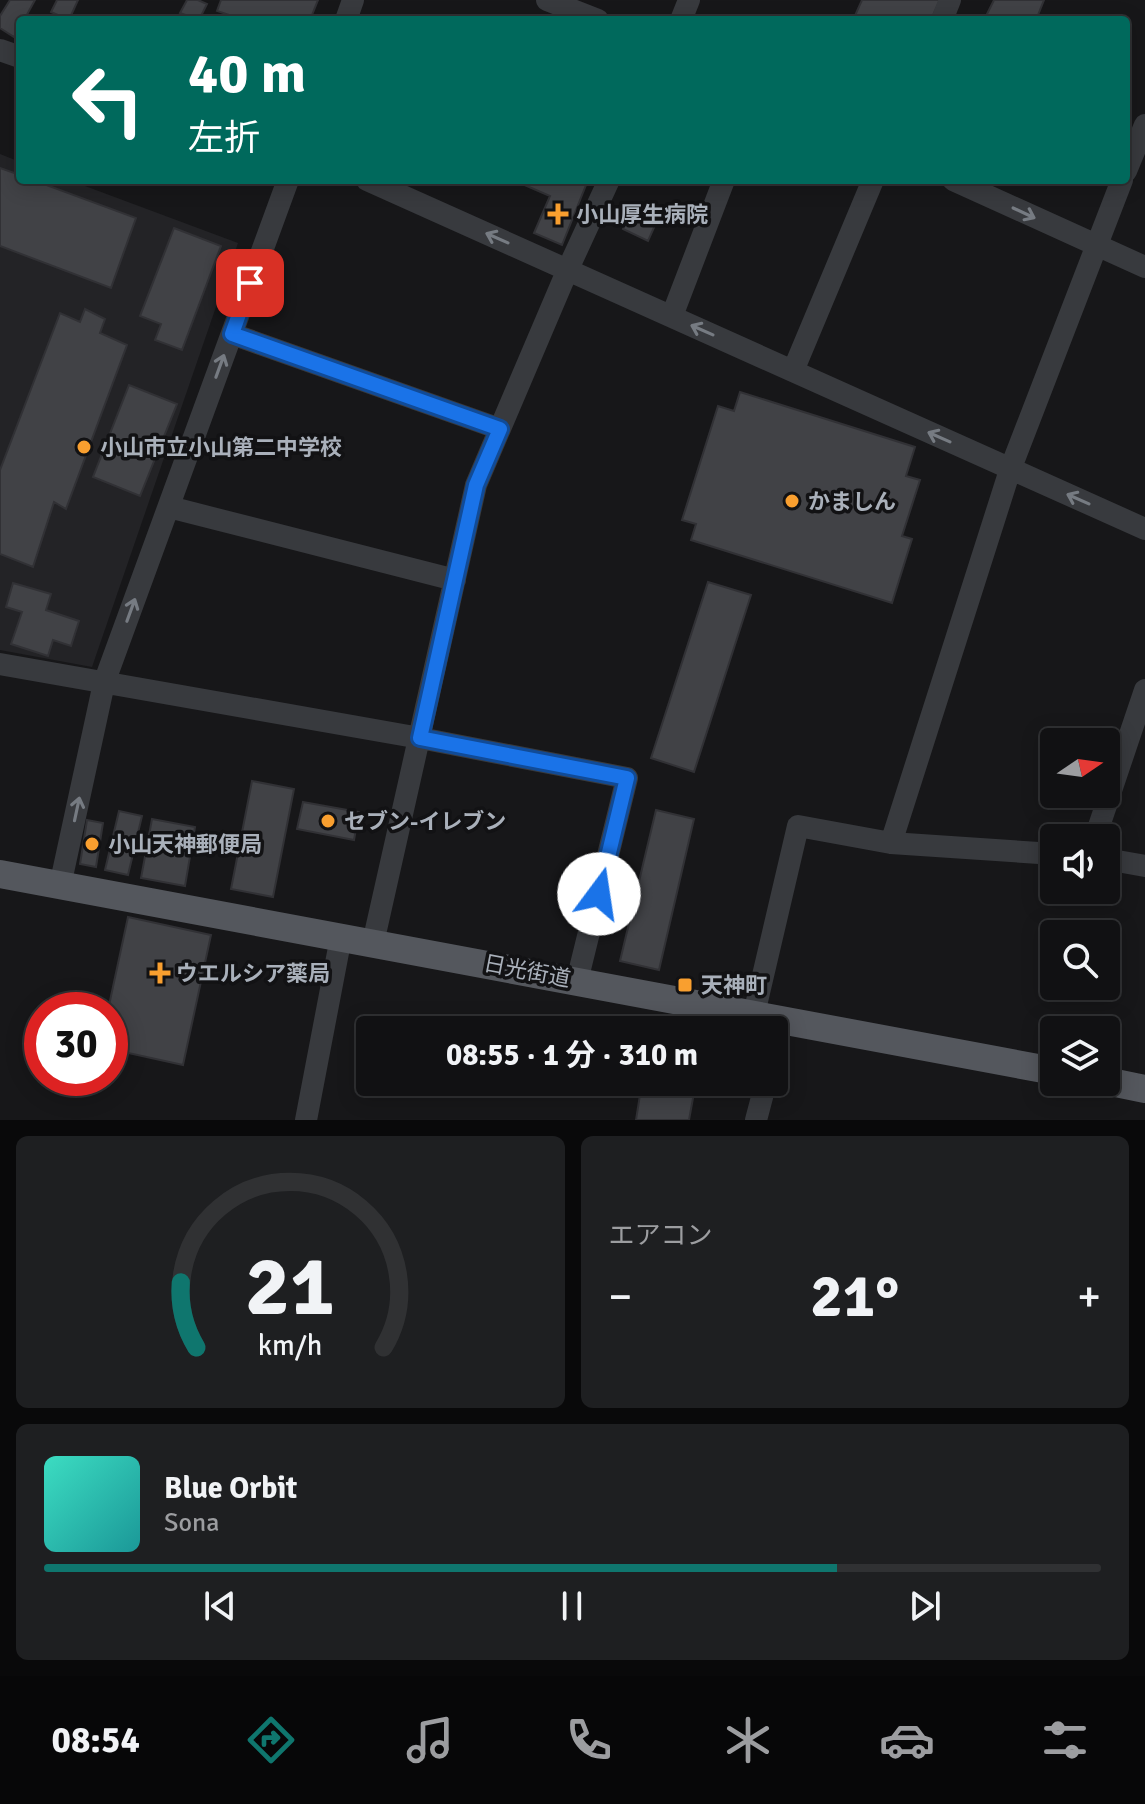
<!DOCTYPE html>
<html lang="ja">
<meta charset="utf-8">
<style>
:root{--surface:#111113;--page:#1e1f21;--text:#f1f3f6;--muted:#9c9da0;--line:#303133;--accent:#0f766e}
body{margin:0;font-family:Signika,"Noto Sans JP",sans-serif;background:var(--page);color:var(--text);height:100vh;display:flex;flex-direction:column;font-size:30px;white-space:nowrap}
*{box-sizing:border-box;margin:0}
p{font-size:26px;color:var(--muted)}
.icon{flex:none;width:44px;height:44px;fill:none;stroke:currentColor;stroke-width:2;stroke-linecap:round;stroke-linejoin:round}
.map{position:relative;height:1120px;overflow:hidden}
.side{display:flex;flex-direction:column;gap:16px;padding:16px;background:#09090a;flex:1}
.side>*{flex:none}
.hud{position:absolute;left:16px;top:16px;width:1114px;height:168px;border-radius:8px;box-shadow:0 4px 20px #0003,0 0 0 2px var(--line);background:#00695c;color:#fff;overflow:hidden}
.needle{width:52px;rotate:77deg}
.buttons{position:absolute;left:1040px;top:728px;display:grid;gap:16px}
.buttons a{display:grid;place-items:center;width:80px;height:80px;border-radius:8px;background:var(--surface);box-shadow:0 4px 20px #0003,0 0 0 2px var(--line);font-size:40px}
.speed{position:absolute;left:24px;top:992px;display:flex;gap:16px;font-size:40px;font-weight:700;text-align:center}
.speed>*{display:grid;place-content:center;width:104px;height:104px;border-radius:50%;background:var(--surface);box-shadow:0 4px 20px #0003,0 0 0 2px var(--line);line-height:1}
.speed .limit{border:12px solid #d22;background:#fff;color:#111}
.pin{position:absolute;display:grid;place-items:center;width:68px;height:68px;color:#fff;margin:-34px;border-radius:16px;box-shadow:0 4px 12px #0006}
.me{position:absolute;width:88px;margin:-44px;rotate:14deg;stroke-linejoin:round;filter:drop-shadow(0 0 6px #0008)}
.turn{display:flex;align-items:center;gap:28px;height:168px;padding:0 40px;font-size:36px}
.turn .icon{width:104px;height:104px;stroke-width:2.5}
.turn b{display:block;font-size:56px;line-height:68px}
.big{font-size:60px;font-weight:700;line-height:1.1}
.side .widget{flex:1;display:flex;flex-direction:column;justify-content:center;gap:12px;min-width:0;padding:0 28px;border-radius:12px;background:var(--page)}
.side .dial{align-items:center;gap:0}
.dial svg{height:208px;overflow:visible;fill:none;stroke:var(--line);stroke-width:7;stroke-linecap:round;text-anchor:middle}
.dial text{fill:var(--text);stroke:none}
.song{display:flex;align-items:center;gap:24px}
.cover{width:96px;height:96px;border-radius:12px;background:linear-gradient(135deg,hsl(170 70% 55%),hsl(180 70% 35%))}
.played{height:8px;border-radius:4px;background:linear-gradient(90deg,var(--accent) 75%,var(--line) 75%)}
.keys{display:flex;justify-content:space-around;direction:ltr}
.heat{display:flex;justify-content:space-between;align-items:center;font-size:44px;direction:ltr}
.side .tiles{flex:1;display:grid;gap:16px;grid-template-columns:1fr 1fr}
.widget:last-child{grid-column:span 2}
.trip{position:absolute;left:356px;top:1016px;width:432px;height:80px;border-radius:8px;background:var(--surface);box-shadow:0 4px 20px #0003,0 0 0 2px var(--line);font-weight:700;line-height:80px;text-align:center}
.menu{display:flex;height:128px;justify-content:space-around;align-items:center;background:#070708;color:var(--muted)}
.menu .icon{width:56px;height:56px}
.menu .selected{color:var(--accent)}
.menu b{font-size:36px;color:var(--text)}
.map>svg:first-child{display:block}
.built{fill:#232326}
.building{fill:#414246;stroke:#313135;stroke-width:2}
.lines{fill:none;stroke-linecap:round;stroke-linejoin:round}
.minor{stroke:#383a3e;stroke-width:22}
.major{stroke:#54575d;stroke-width:28}
.oneway{stroke:#767b82}
.route-casing{stroke:#114b97;stroke-width:20}
.route{stroke:#1a73e8;stroke-width:14}
.poi-dot{fill:#f99f2f;stroke:#121214;stroke-width:3}
.labels{text-anchor:middle;dominant-baseline:central;stroke-width:7;stroke-linejoin:round;paint-order:stroke}
.poi-label{font-size:22px;font-weight:bold;fill:#a9b0ba;stroke:#121214;text-anchor:start}
.street-label{font-size:22px;fill:#a9b0ba;stroke:#121214}
</style>
<div class="map">
<svg width="1145" height="1120" viewBox="0 0 1145 1120">
<rect width="100%" height="100%" fill="#171719"/>
<path class="built" d="M0,154L20,162V180H69L238,243L92,667L0,650Z"/>
<path class="building" d="M10,0H35L24,20H20V26L14,37L0,28V16Z
M57,0H78L69,20L51,12Z
M187,0H198L207,4L199,20L180,13Z
M221,0H318L310,20H244L217,11Z
M862,0H940L931,20H853Z
M994,0H1044L1036,20H984Z
M0,168L20,175V180H33L136,218L111,288L0,246Z
M513,180H588L562,245L534,233L550,196Z
M630,212L656,223L648,241L623,229Z
M174,228L221,246L182,350L155,340L161,324L140,316Z
M85,309L105,319L100,333L127,345L66,509L54,502L33,567L0,554V470L60,313L80,322Z
M129,385L177,404L140,496L93,477Z
M740,392L915,447L906,476L920,480L902,536L912,539L892,603L691,540L696,524L682,520L718,406L734,411Z
M708,582L751,595L694,772L651,758Z
M13,583L51,594L46,610L79,621L71,646L53,640L48,656L11,644L22,612L6,607Z
M252,781L294,789L273,897L231,889Z
M303,802L359,812L354,840L297,829Z
M656,810L694,819L659,970L620,961Z
M119,811L142,816L128,875L105,870Z
M152,819L195,827L185,886L141,878Z
M87,820L103,823L96,867L80,864Z
M128,917L211,935L183,1065L110,1049V1010H108Z
M642,1082H696L689,1120H636Z"/>
<g class="lines">
<path class="minor" d="M547,0L598,20
M346,20L353,0
M681,20L689,0
M942,20L950,0
M0,50L20,57
M1126,171L1145,125
M367,180L1145,529
M953,180L1145,267
M672,316L724,180
M232,334L500,429
M793,371L873,180
M169,507L455,580
M0,664L420,738L627,778L577,981
M1095,838L1145,690
M891,843L1010,470L1122,180
M1106,859L1145,866
M60,886L104,683L288,180
M373,943L476,485L568,269L609,180
M754,1014L798,826L891,843L1054,854
M774,1048L781,1019
M306,1120L341,937
M756,1120L766,1082"/>
<path class="major" d="M0,874L1054,1071
M1106,1081L1145,1089"/>
</g>
<defs><path id="oneway-shaft" d="M-6 0H5M1.5-3L5.5 0L1.5 3" fill="none" stroke-width="1.6" stroke-linecap="round" stroke-linejoin="round" transform="scale(2)"/></defs>
<g class="oneway">
<use href="#oneway-shaft" transform="translate(1024 213) rotate(25)"/>
<use href="#oneway-shaft" transform="translate(497 238) rotate(-156)"/>
<use href="#oneway-shaft" transform="translate(702 330) rotate(-156)"/>
<use href="#oneway-shaft" transform="translate(220 366) rotate(-70)"/>
<use href="#oneway-shaft" transform="translate(939 437) rotate(-156)"/>
<use href="#oneway-shaft" transform="translate(1078 499) rotate(-156)"/>
<use href="#oneway-shaft" transform="translate(131 610) rotate(-70)"/>
<use href="#oneway-shaft" transform="translate(77 809) rotate(-78)"/>
</g>
<g class="lines">
<defs>
<path id="route" d="M250,283L232,334L500,429L476,485L420,738L627,778L599,894"/>
</defs>
<use href="#route" class="route-casing"/>
<use href="#route" class="route"/>
</g>
<g class="poi-dot">
<path d="M554 202h8v8h8v8h-8v8h-8v-8h-8v-8h8z"/>
<circle cx="84" cy="447" r="8"/>
<circle cx="792" cy="501" r="8"/>
<circle cx="328" cy="821" r="8"/>
<circle cx="92" cy="844" r="8"/>
<path d="M156 961h8v8h8v8h-8v8h-8v-8h-8v-8h8z"/>
<rect x="677" y="977" width="16" height="16" rx="4"/>
</g>
<g class="labels">
<g class="poi-label">
<text x="576" y="214">小山厚生病院</text>
<text x="100" y="447">小山市立小山第二中学校</text>
<text x="808" y="501">かましん</text>
<text x="344" y="821">セブン-イレブン</text>
<text x="108" y="844">小山天神郵便局</text>
<text x="176" y="973">ウエルシア薬局</text>
<text x="701" y="985">天神町</text>
</g>
<g class="street-label">
<text transform="translate(527 971) rotate(11)">日光街道</text>
</g>
</g>
</svg>
<div class="buttons">
<a><svg class="needle" viewBox="-14 -14 28 28"><path d="M0-13l5 13h-10z" fill="#e53935"/><path d="M0 13l5-13h-10z" fill="#9c9da0"/></svg></a>
<a><svg class="icon" aria-label="sound" viewBox="0 0 24 24"><path d="M4 9h4l5-4v14l-5-4H4zM17 9q2 3 0 6"/></svg></a>
<a><svg class="icon" aria-label="search" viewBox="0 0 24 24"><circle cx="10" cy="10" r="6"/><path d="M15 15l6 6"/></svg></a>
<a><svg class="icon" aria-label="layers" viewBox="0 0 24 24"><path d="M12 4l9 5-9 5-9-5zM3 14l9 5 9-5"/></svg></a>
</div>
<div class="speed"><div class="limit">30</div></div>
<div class="pin" style="left:250px;top:283px;background:#d93025"><svg class="icon" aria-label="arrive" viewBox="0 0 24 24"><path d="M6 21V4h12l-3 4 3 4H6"/></svg></div>
<svg class="me" style="left:599px;top:894px" viewBox="-20 -20 40 40"><circle r="19" fill="#fff"/><path d="M0-13L10 11 0 6-10 11z" fill="#1a73e8"/></svg>
<div class="trip">08:55 · 1 分 · 310 m</div>
<div class="hud">
<div class="turn"><svg class="icon" aria-label="left" viewBox="0 0 24 24"><path d="M17 20v-9H6M10 6l-5 5 5 5"/></svg><div><b>40 m</b>左折</div></div>
</div>
</div>
<section class="side">
<div class="tiles">
<div class="widget dial"><svg viewBox="0 0 100 80">
<path d="M14 69A42 42 0 1 1 86 69"/>
<path d="M14 69A42 42 0 0 1 8 44" stroke="#0f766e"/>
<text x="50" y="56" font-size="32" font-weight="700">21</text>
<text x="50" y="72" font-size="11">km/h</text>
</svg></div>
<div class="widget"><p>エアコン</p>
<div class="heat"><a>−</a><b class="big">21°</b><a>+</a></div>
</div>
<div class="widget">
<div class="song"><i class="cover"></i><div><b>Blue Orbit</b><p>Sona</p></div></div>
<div class="played"></div>
<div class="keys"><svg class="icon" aria-label="previous" viewBox="0 0 24 24"><path d="M18 5L8 12l10 7zM5 5v14"/></svg><svg class="icon" aria-label="pause" viewBox="0 0 24 24"><path d="M8 5v14M16 5v14"/></svg><svg class="icon" aria-label="next" viewBox="0 0 24 24"><path d="M6 5l10 7-10 7zM19 5v14"/></svg></div>
</div>
</div>
</section>
<nav class="menu">
<b>08:54</b>
<svg class="icon selected" aria-label="directions" viewBox="0 0 24 24"><path d="M12 3l9 9-9 9-9-9zM9 14v-3h6M13 9l2 2-2 2"/></svg>
<svg class="icon" aria-label="music" viewBox="0 0 24 24"><path d="M9 18V5l10-2v13"/><circle cx="6" cy="18" r="3"/><circle cx="16" cy="16" r="3"/></svg>
<svg class="icon" aria-label="phone" viewBox="0 0 24 24"><path d="M5 4h4l2 5-3 2q2 4 5 5l2-3 5 2v4C11 20 4 13 5 4z"/></svg>
<svg class="icon" aria-label="climate" viewBox="0 0 24 24"><path d="M12 3v18M4 7l16 10M4 17L20 7"/></svg>
<svg class="icon" aria-label="car" viewBox="0 0 24 24"><path d="M5 17H2v-5l4-1 3-4h7l3 4 3 1v5h-3M9 17h6M6 11h13"/><circle cx="7" cy="17" r="2"/><circle cx="17" cy="17" r="2"/></svg>
<svg class="icon" aria-label="filters" viewBox="0 0 24 24"><path d="M4 7h16M4 17h16"/><circle cx="9" cy="7" r="2"/><circle cx="15" cy="17" r="2"/></svg>
</nav>
